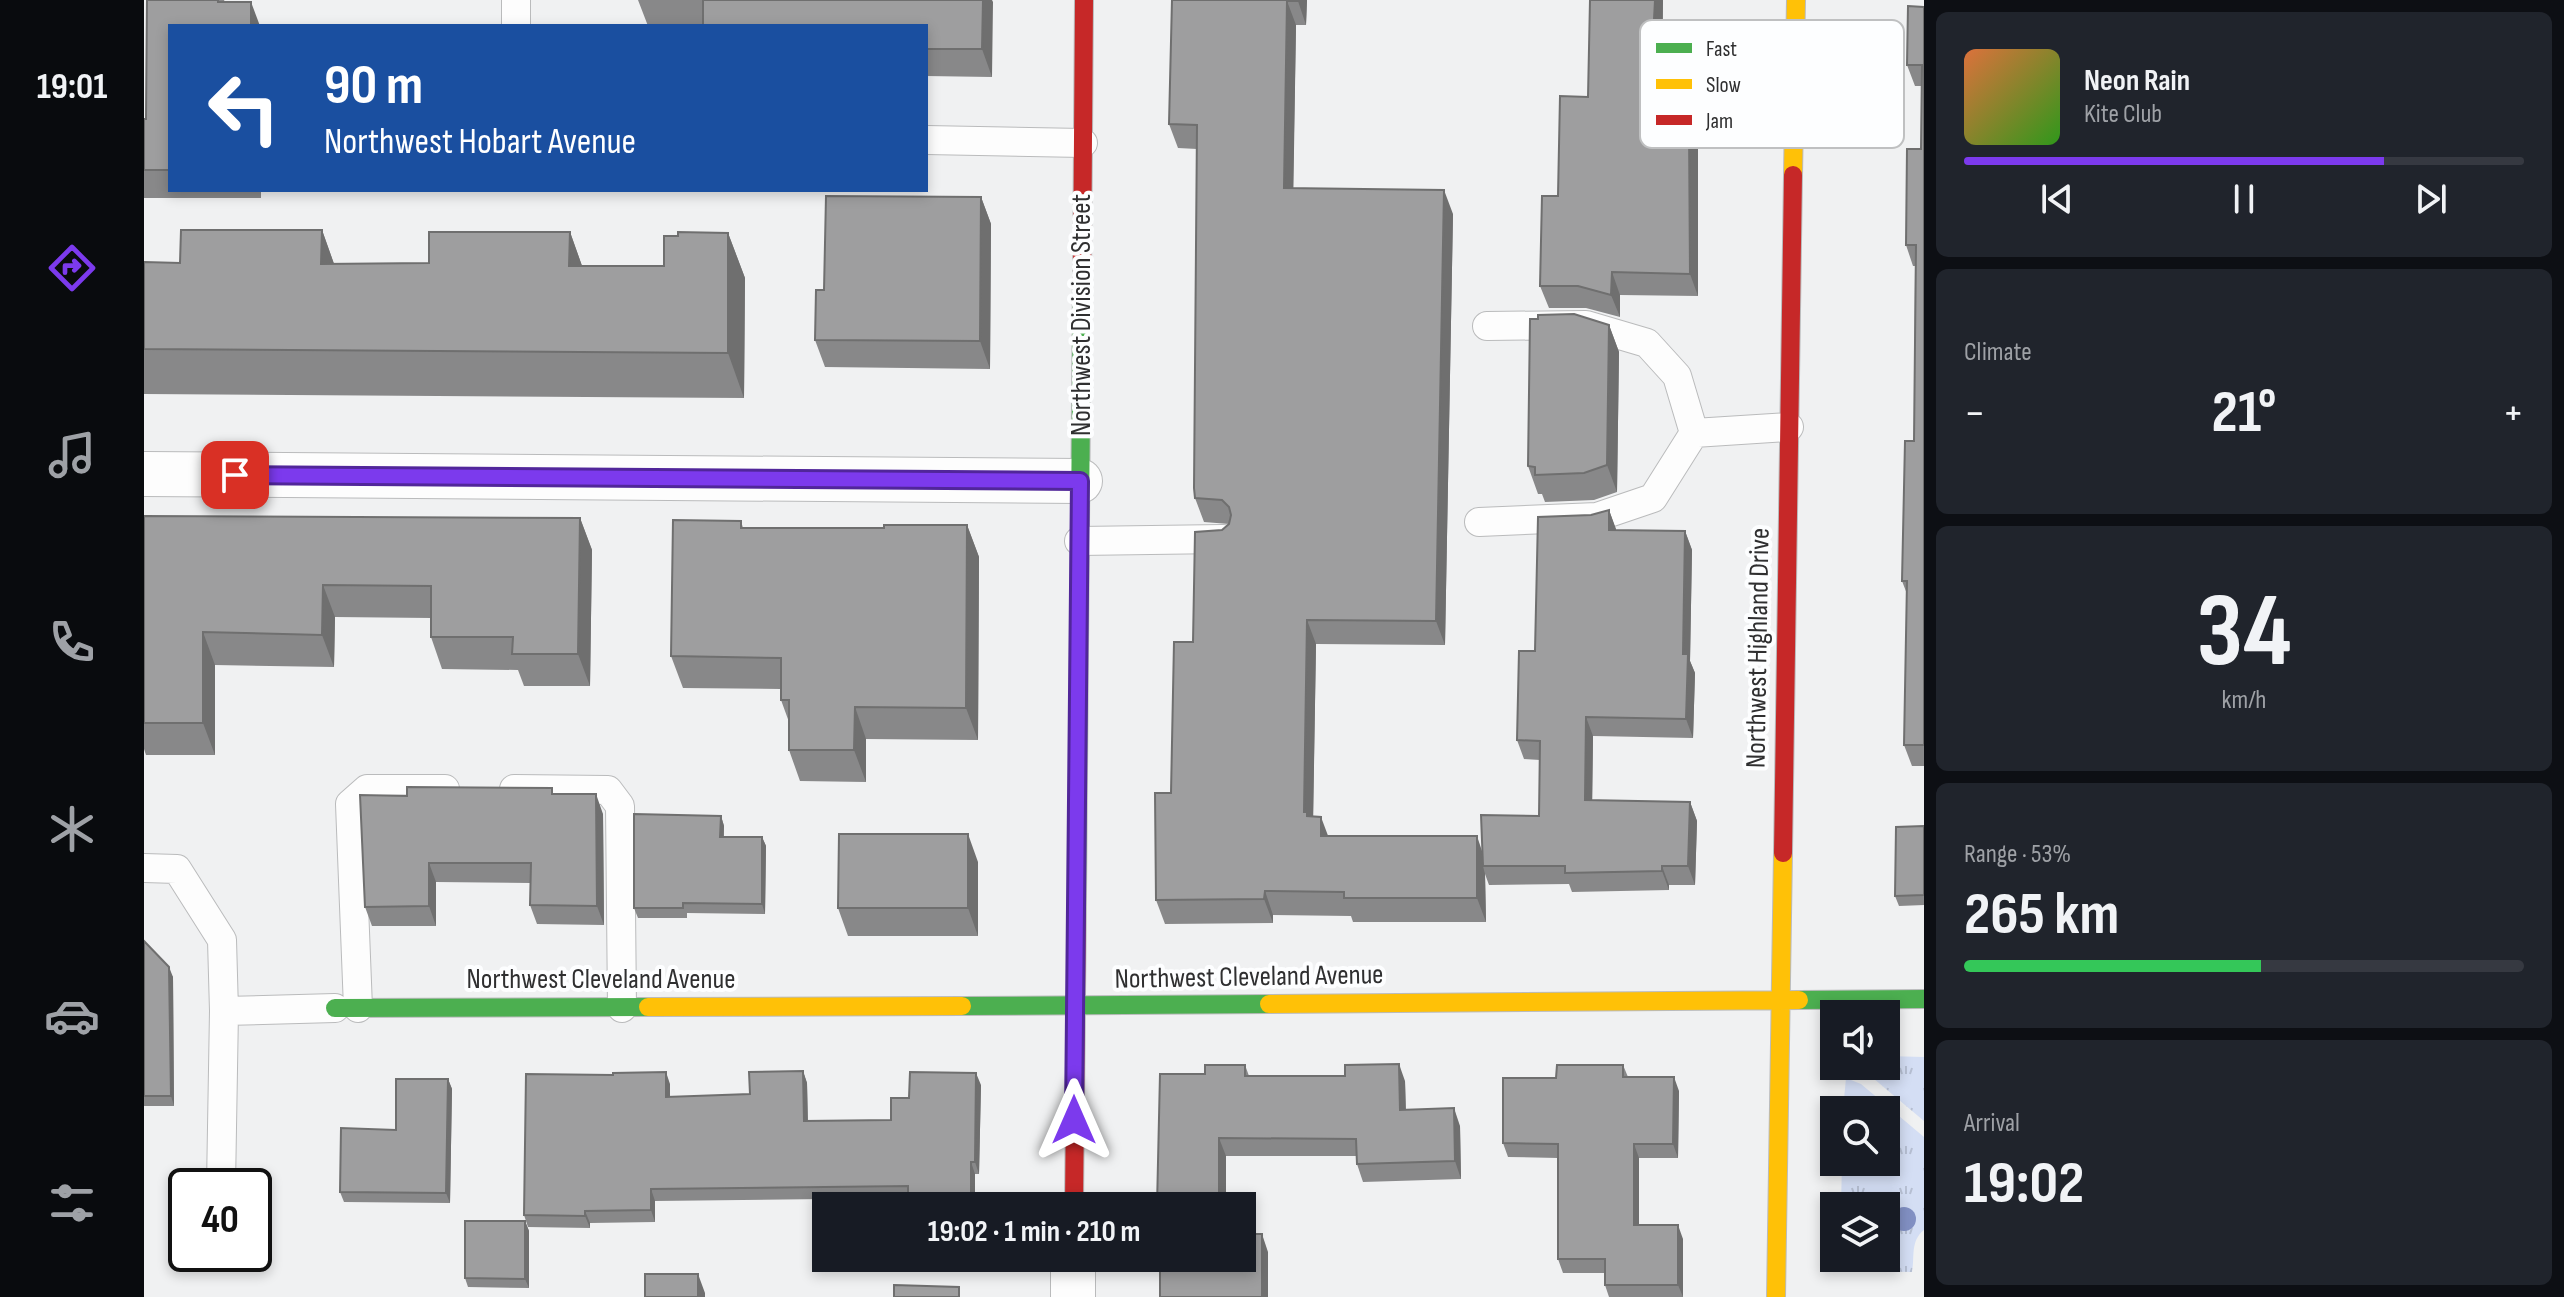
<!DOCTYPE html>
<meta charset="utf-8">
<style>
:root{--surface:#171b24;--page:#20242c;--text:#f1f3f6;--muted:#9ea1a6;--line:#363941;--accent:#7c3aed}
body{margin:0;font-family:"Sofia Sans Condensed",sans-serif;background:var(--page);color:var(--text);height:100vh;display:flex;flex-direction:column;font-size:30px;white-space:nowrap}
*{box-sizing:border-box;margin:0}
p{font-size:26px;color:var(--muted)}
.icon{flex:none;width:44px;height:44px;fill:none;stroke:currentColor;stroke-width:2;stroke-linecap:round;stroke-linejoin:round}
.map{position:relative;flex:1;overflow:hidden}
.panel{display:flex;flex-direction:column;gap:12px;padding:12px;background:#0d0f14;width:640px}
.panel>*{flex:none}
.banner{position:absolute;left:24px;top:24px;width:760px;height:168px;border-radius:0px;box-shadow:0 4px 12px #0003;background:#1a4fa0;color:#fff;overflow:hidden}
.controls{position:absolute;left:1676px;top:1000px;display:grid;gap:16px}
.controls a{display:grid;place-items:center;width:80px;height:80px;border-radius:0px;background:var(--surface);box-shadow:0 4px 12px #0003;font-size:40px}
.speed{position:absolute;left:24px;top:1168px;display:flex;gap:16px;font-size:40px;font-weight:700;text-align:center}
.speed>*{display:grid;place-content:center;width:104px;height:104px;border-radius:50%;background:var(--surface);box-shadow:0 4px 12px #0003;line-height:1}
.speed .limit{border:4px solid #111;border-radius:12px;background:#fff;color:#111}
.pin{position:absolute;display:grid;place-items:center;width:68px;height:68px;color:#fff;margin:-34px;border-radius:16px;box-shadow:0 4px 12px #0006}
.me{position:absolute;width:88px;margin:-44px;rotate:0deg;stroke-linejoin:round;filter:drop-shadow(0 0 6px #0008)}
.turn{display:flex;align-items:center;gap:28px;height:168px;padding:0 24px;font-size:36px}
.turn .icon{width:104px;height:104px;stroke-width:2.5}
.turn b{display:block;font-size:56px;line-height:68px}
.big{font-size:60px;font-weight:700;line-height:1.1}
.panel .tile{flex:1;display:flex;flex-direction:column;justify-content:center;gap:12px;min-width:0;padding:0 28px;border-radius:12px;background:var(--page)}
.panel .dial{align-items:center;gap:0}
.dial b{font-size:104px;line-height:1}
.song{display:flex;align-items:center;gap:24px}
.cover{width:96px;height:96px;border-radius:12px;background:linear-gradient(135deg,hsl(20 70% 55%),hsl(110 70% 35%))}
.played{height:8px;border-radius:4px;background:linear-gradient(90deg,var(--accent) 75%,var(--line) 75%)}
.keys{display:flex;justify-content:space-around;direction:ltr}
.heat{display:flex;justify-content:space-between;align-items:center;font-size:44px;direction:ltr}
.charge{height:12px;border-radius:6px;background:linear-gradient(90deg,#34c759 53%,var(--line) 0)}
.trip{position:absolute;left:668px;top:1192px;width:444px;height:80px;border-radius:0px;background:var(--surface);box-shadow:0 4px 12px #0003;font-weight:700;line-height:80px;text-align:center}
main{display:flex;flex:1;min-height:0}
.menu{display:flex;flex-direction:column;width:144px;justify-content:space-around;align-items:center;background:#090b0e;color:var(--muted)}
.menu .icon{width:56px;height:56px}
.menu .active{color:var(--accent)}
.menu b{font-size:36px;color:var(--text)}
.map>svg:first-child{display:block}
.grass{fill:url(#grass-tufts)}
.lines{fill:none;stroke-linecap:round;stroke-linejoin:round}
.lane-casing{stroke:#babbbc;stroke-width:30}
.street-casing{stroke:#babbbc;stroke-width:46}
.fast-casing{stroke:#babbbc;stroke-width:20}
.slow-casing{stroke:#babbbc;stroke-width:20}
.jam-casing{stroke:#babbbc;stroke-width:20}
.lane{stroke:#fdfdfd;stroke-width:28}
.street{stroke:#fdfdfd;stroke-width:44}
.fast{stroke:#4caf50;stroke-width:18}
.slow{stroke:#ffc107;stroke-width:18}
.jam{stroke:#c62828;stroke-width:18}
.tree{fill:#8290c3}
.wall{fill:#888889}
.shaded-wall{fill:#6f6f6f}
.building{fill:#9e9e9f;stroke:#6f6f6f;stroke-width:2}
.route-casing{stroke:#51269a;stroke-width:20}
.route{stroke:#7c3aed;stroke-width:14}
.labels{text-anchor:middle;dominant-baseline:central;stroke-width:8;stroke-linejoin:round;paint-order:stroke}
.street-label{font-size:28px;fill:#2f2f30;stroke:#fdfeff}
.key{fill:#fdfeff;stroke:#bfc0c1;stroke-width:2}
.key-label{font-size:22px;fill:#2f2f30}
</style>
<main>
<nav class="menu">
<b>19:01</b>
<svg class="icon active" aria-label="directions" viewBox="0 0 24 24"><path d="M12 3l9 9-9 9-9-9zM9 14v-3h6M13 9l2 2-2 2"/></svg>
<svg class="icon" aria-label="music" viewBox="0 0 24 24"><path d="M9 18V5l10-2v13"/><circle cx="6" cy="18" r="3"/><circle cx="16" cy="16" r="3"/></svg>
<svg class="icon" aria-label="phone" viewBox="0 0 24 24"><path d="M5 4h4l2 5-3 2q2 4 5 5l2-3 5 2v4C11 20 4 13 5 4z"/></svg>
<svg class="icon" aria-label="climate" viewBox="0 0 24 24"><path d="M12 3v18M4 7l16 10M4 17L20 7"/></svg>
<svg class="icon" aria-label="car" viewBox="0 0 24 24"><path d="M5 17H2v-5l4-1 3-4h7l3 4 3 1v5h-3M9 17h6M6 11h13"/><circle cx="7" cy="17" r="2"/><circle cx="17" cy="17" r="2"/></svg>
<svg class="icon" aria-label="filters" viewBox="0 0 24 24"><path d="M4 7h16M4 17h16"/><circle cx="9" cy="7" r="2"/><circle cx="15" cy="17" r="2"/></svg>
</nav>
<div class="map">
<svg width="1780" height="1297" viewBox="0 0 1780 1297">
<defs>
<pattern id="grass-tufts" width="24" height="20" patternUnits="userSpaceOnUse" patternTransform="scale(2)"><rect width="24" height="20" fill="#d4def4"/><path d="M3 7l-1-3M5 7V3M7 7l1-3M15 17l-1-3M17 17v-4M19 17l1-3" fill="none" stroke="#b6bfd2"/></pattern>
</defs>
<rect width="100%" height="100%" fill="#f0f1f2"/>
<path class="grass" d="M1742,1056L1780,1057V1121L1723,1073L1722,1066H1742Z
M1702,1078L1717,1084L1780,1137V1230C1766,1241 1771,1257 1768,1272L1707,1271L1696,1260L1742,1258V1206H1697L1698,1162H1742V1110H1699Z"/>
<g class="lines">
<defs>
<path id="lane" d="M372,26V0
M782,140L939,143
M1343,326L1442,325L1503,343L1533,376L1550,433
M1335,522L1453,517L1509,498L1550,433L1645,427
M935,541L1079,539
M370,789L464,790L476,806L478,1008
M0,868L33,869L78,940L80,1011L77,1186
M214,1008L206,804L223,789H301
M80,1011L191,1008"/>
<path id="street" d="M0,474L936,481
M929,1297V1258"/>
<path id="fast" d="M933,894L938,277
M1655,1000L1780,999
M818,1006L1125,1004
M191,1008L504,1007"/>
<path id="slow" d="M1649,175L1652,0
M1125,1004L1655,1000
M504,1007L818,1006
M1632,1297L1639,853"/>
<path id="jam" d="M938,277L940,0
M1639,853L1649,175
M930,1206L933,894"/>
</defs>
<use href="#lane" class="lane-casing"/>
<use href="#street" class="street-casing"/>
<use href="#fast" class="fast-casing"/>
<use href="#slow" class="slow-casing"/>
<use href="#jam" class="jam-casing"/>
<use href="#lane" class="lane"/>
<use href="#street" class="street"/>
<use href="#fast" class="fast"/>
<use href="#slow" class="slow"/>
<use href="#jam" class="jam"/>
</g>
<circle class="tree" cx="1760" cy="1219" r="12"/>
<path class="wall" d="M3,0H80L81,2L26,26V190H117V198H0V119H2Z
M494,0H848V77L782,76V26H504Z
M1028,0H1163L1162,25H1152L1149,188L1309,214L1301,645L1172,644L1169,817L1184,836L1338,851L1395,816L1396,760L1380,759L1373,740L1391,651L1447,515L1465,510L1472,530L1541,531L1548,550L1546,661L1551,673L1549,738L1449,736L1448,800L1546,802L1553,821L1551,885H1525V890L1428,892L1425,884L1345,885L1341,874L1342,922H1209L1207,916L1129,915V923L1021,924L1012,900L1049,642L1078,530L1085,524L1060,522L1051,498L1053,149L1034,148L1025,124Z
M1519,0V20L1537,43L1535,126L1554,149V296L1476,295V317L1442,308H1405L1396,286L1414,196L1444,97Z
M1780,7V766H1768L1760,745L1763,594L1758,581L1770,441L1771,266H1769L1762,245L1777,149L1778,86H1771L1763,65Z
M837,197L847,224L846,369L681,367L671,340L680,290Z
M178,230L190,264L285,263L426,232L438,266H520L534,236L584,233L601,278L600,398L0,394V262L36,263Z
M1465,325L1475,352L1473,492L1450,500L1401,502L1398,494H1394L1384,466Z
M0,516L436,518L448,550L446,686H380L374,670L298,669L287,637V618L191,617L190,667L71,665V755H2L0,749Z
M597,521L599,528H740L823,525L835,557L834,740L722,739V782L656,781L645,750V722L637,700V689L539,688L527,656Z
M410,794L459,814L460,925L393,924L386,905L387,883L292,882V926H228L221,907L216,795Z
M577,816L580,826V837H618L622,846L621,914L543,913V918H494L490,908Z
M1780,826V905L1755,906L1751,896Z
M834,862V936H704L694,908Z
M0,941L29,977L30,1106H0Z
M1101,1065L1105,1076L1261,1081L1262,1109L1316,1126L1317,1179L1219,1182L1213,1164L1212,1156H1082V1206L1061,1074Z
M1479,1065L1484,1077L1535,1091L1534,1158H1495V1225L1539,1239V1297H1465L1461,1285V1273H1419L1414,1259V1158L1364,1157L1359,1143L1412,1078Z
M659,1071L663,1083L664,1121L747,1120L765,1098L837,1085L835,1174H831L764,1198L511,1201V1222L446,1223V1228L384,1227L380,1215L526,1084V1097L606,1094Z
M304,1079L308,1089L306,1203L200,1202L196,1192L252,1130Z
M381,1221L385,1231V1288L324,1287L321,1278Z"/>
<path class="shaded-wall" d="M839,0H848L849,2L848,77L838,49Z
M1154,0H1163L1162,25L1154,1Z
M1511,0H1519L1518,42L1510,20Z
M1143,1L1152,25L1149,213L1140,188Z
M107,2L116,26H107Z
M1528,20L1537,43L1535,148L1527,126Z
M1545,126L1554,149V296L1546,274Z
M1300,190L1309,214L1301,645L1292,621Z
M837,197L847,224L846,369L836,341Z
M178,230L194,275L177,264Z
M426,232L442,277L425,266Z
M584,233L601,278L600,398L584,353Z
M1468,272L1476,295V317L1467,295Z
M1465,325L1475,352L1473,492L1463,465Z
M1465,510L1472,529V549L1465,530Z
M436,518L448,550L446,686L434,654Z
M823,525L835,557L834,740L822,708Z
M1541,531L1548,550L1546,661L1551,673L1549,738L1542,719L1539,654Z
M179,585L191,617L190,667L178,635Z
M1163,620L1172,644L1169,827L1160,812Z
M59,632L71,665V755L59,723Z
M711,707L722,739V782L710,750Z
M1442,717L1449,736L1448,819L1441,800Z
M452,794L459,814L460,925L453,906Z
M1546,802L1553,821L1551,885L1544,866Z
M577,816L580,826L579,846L576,837Z
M1177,817L1186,841L1177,836Z
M824,834L834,862V936L824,908Z
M1333,836L1341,860L1339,866L1341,874L1342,922L1333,898Z
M618,837L622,846L621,914L618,904Z
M285,863L292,882V926L285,906Z
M1518,866L1525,885V890L1518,871Z
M1121,891L1129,915V923L1120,899Z
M25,967L29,977L30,1106L27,1096Z
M1255,1064L1261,1081L1262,1127L1256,1110Z
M659,1071L663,1083L664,1133L660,1121Z
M522,1072L526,1084V1109L522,1097Z
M832,1073L837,1085L835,1174L831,1162Z
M1530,1077L1535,1091L1534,1158L1529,1144Z
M304,1079L308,1089L306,1203L302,1193Z
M1310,1108L1316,1126L1317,1179L1311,1161Z
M1075,1138L1082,1156V1206H1075Z
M1490,1144L1495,1158V1239L1490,1225Z
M827,1162L831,1174V1206H827Z
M507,1189L511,1201V1222L507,1210Z
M441,1211L446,1223V1228L441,1216Z
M381,1221L385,1231V1288L381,1279Z
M1534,1225L1539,1239V1297L1534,1285Z
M1118,1234L1124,1252V1297H1118Z
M554,1274L561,1293V1297H554Z"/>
<path class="building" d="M3,0H74V2H107V26H26V170H0V119H2Z
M559,0H839L838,49H782V26H559Z
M1028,0H1154V1H1143L1140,188L1300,190L1292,621L1163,620L1160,812H1163V816L1177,817V836H1333V898H1200V892L1121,891L1120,899L1012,900L1011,793H1027L1030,642H1049L1051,532L1078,530L1085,524L1087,515L1085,507L1078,500L1051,498L1050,488L1053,125L1025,124Z
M1446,0H1511L1510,20H1528L1527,126H1545L1546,274L1468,272L1467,295L1434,286H1396L1398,196H1414L1416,96L1444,97Z
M1764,6L1780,7V745H1760L1763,581H1758L1761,441H1770L1772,245H1762L1763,149H1777L1778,65H1763Z
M682,196L837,197L836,341L671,340L672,290H680Z
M37,230H178L177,264L285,263V232H426L425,266H520V236H534V232L584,233V353L0,349V262L36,263Z
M1430,314L1465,325L1463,465L1440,473L1391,475V467L1384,466L1386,319H1394V315Z
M1465,510V530L1541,531L1539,654H1544L1542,719L1442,717L1441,800L1546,802L1544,866H1518V871L1421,873V866H1339L1337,815L1395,816L1396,741L1373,740L1375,651H1391L1394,517L1447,515Z
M0,516L436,518L434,654H368L369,637H287V586L179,585L178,635L59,632V723H0Z
M529,520L597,521V528H740V525H823L822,708L711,707L710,750H645V700H637V658L527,656Z
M263,787L408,788V794H452L453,906L386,905L387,863H285V906L221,907L216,795L263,796Z
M490,814L577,816L576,837H618V904L539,903V908H490Z
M1780,826V895L1751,896L1752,827Z
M695,834H824V908H694Z
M0,941L25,967L27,1096H0Z
M1255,1064L1256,1110L1310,1108L1311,1161L1213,1164L1212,1139L1075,1138V1206H1013L1016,1074H1061V1065H1101V1076H1201V1065Z
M1413,1065H1479V1077H1530L1529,1144H1490V1225H1534V1285H1461V1259H1414V1144L1359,1143V1078H1412Z
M659,1071L660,1121L747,1120V1098H765L766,1072L832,1073L831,1162H827V1206H764V1186L507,1189V1210L441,1211V1216L380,1215L382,1074L469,1075V1073L522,1072V1097L606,1094L605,1072Z
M252,1079H304L302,1193L196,1192L197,1128L252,1130Z
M321,1221H381V1279L321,1278Z
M1098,1234H1118V1297H1016V1258H1098Z
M501,1274H554V1297H501Z
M750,1285L815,1287V1297H750Z"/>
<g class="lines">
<defs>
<path id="route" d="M91,475L936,481L930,1120"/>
</defs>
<use href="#route" class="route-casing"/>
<use href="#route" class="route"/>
</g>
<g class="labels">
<g class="street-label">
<text transform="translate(937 315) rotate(-90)">Northwest Division Street</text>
<text transform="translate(1614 648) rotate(-89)">Northwest Highland Drive</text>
<text transform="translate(1105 977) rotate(-1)">Northwest Cleveland Avenue</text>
<text x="457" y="979">Northwest Cleveland Avenue</text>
</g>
</g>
<rect x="1496" y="20" width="264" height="128" rx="12" class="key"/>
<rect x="1512" y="43" width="36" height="10" fill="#4caf50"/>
<rect x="1512" y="79" width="36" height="10" fill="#ffc107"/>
<rect x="1512" y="115" width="36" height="10" fill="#c62828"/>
<g class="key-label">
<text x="1562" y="56">Fast</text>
<text x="1562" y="92">Slow</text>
<text x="1562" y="128">Jam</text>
</g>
</svg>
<div class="controls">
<a><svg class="icon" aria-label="sound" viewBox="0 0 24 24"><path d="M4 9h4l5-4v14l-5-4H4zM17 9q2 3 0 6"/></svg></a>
<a><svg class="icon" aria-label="search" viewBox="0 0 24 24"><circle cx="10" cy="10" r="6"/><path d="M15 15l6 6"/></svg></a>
<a><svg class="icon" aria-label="layers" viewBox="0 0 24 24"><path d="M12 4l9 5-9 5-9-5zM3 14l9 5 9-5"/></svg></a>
</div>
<div class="speed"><div class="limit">40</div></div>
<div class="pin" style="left:91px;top:475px;background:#d93025"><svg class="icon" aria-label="arrive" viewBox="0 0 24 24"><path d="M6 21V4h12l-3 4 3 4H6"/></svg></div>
<svg class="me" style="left:930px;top:1120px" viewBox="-20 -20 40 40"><path d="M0-17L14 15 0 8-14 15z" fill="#7c3aed" stroke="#fff" stroke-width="4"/></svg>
<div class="trip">19:02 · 1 min · 210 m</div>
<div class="banner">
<div class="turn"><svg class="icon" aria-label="left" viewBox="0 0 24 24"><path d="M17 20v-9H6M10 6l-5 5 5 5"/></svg><div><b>90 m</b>Northwest Hobart Avenue</div></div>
</div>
</div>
<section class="panel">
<div class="tile">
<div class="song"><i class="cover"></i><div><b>Neon Rain</b><p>Kite Club</p></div></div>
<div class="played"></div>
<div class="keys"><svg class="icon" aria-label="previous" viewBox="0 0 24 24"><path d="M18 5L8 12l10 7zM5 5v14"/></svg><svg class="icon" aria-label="pause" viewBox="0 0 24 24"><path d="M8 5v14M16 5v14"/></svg><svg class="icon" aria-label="next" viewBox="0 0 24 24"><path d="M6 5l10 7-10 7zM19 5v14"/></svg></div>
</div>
<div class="tile"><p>Climate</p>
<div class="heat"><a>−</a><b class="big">21°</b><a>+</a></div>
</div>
<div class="tile dial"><b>34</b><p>km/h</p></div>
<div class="tile"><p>Range · 53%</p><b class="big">265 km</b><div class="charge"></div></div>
<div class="tile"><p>Arrival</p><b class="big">19:02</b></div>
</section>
</main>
